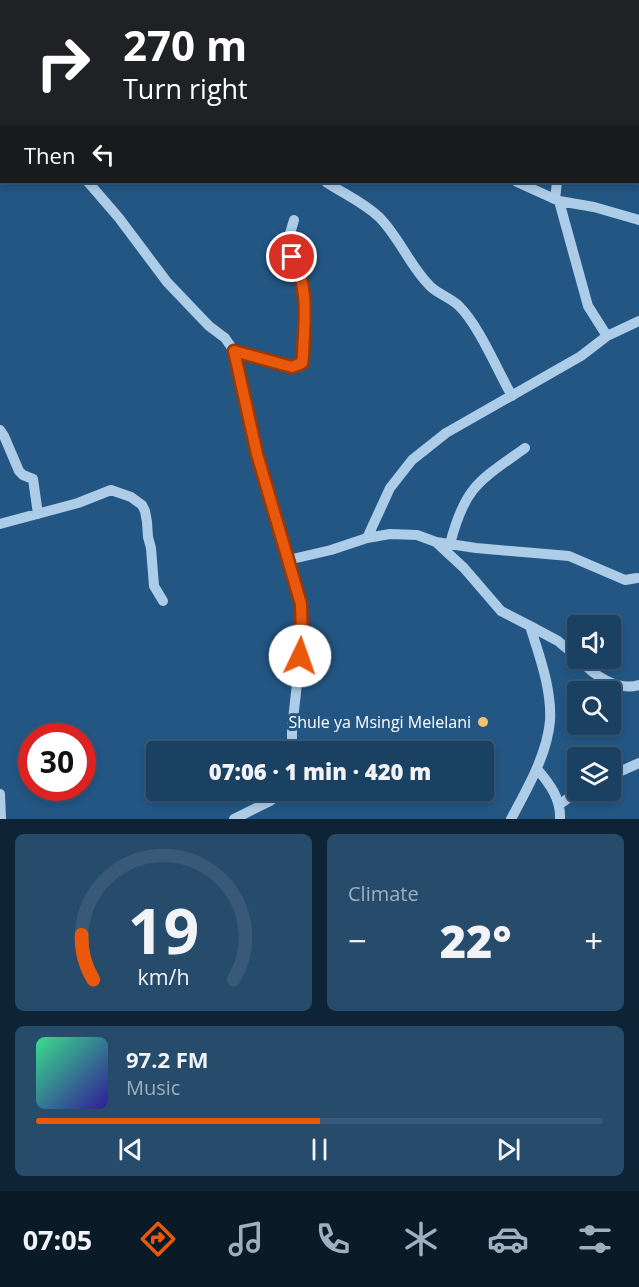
<!DOCTYPE html>
<meta charset="utf-8">
<style>
:root{--surface:#1a4062;--page:#274b6b;--text:#f1f3f6;--muted:#9fafbe;--line:#385977;--accent:#ea580c}
body{margin:0;font-family:"Open Sans",sans-serif;background:var(--page);color:var(--text);height:100vh;display:flex;flex-direction:column;font-size:22px;white-space:nowrap}
*{box-sizing:border-box;margin:0}
p{font-size:20px;color:var(--muted)}
.icon{flex:none;width:33px;height:33px;fill:none;stroke:currentColor;stroke-width:2;stroke-linecap:round;stroke-linejoin:round}
.map{position:relative;height:819px;overflow:hidden}
.side{display:flex;flex-direction:column;gap:15px;padding:15px;background:#0e2336;flex:1}
.side>*{flex:none}
.guide{position:absolute;left:0px;top:0px;width:639px;height:183px;box-shadow:0 3px 9px #0003,0 0 0 2px var(--line);background:#202124;color:#fff;overflow:hidden}
.tools{position:absolute;left:567px;top:615px;display:grid;gap:12px}
.tools a{display:grid;place-items:center;width:54px;height:54px;border-radius:6px;background:var(--surface);box-shadow:0 3px 9px #0003,0 0 0 2px var(--line);font-size:30px}
.speed{position:absolute;left:18px;top:723px;display:flex;gap:12px;font-size:30px;font-weight:700;text-align:center}
.speed>*{display:grid;place-content:center;width:78px;height:78px;border-radius:50%;background:var(--surface);box-shadow:0 3px 9px #0003,0 0 0 2px var(--line);line-height:1}
.speed .limit{border:9px solid #d22;background:#fff;color:#111}
.pin{position:absolute;display:grid;place-items:center;width:51px;height:51px;color:#fff;margin:-26px;border:3px solid #fff;border-radius:50%;box-shadow:0 2px 6px #0007}
.me{position:absolute;width:66px;margin:-33px;rotate:3deg;stroke-linejoin:round;filter:drop-shadow(0 0 4px #0008)}
.turn{display:flex;align-items:center;gap:21px;height:126px;padding:0 24px;font-size:27px}
.turn .icon{width:78px;height:78px;stroke-width:2.5}
.turn b{display:block;font-size:42px;line-height:51px}
.then{display:flex;align-items:center;height:57px;padding:0 24px;background:#0003;gap:12px;font-size:22px}
.big{font-size:45px;font-weight:800;line-height:1.1}
.side .tile{flex:1;display:flex;flex-direction:column;justify-content:center;gap:9px;min-width:0;padding:0 21px;border-radius:9px;background:var(--page)}
.side .dial{align-items:center;gap:0}
.dial svg{height:156px;overflow:visible;fill:none;stroke:var(--line);stroke-width:7;stroke-linecap:round;text-anchor:middle}
.dial text{fill:var(--text);stroke:none}
.song{display:flex;align-items:center;gap:18px}
.cover{width:72px;height:72px;border-radius:9px;background:linear-gradient(135deg,hsl(150 70% 55%),hsl(250 70% 35%))}
.played{height:6px;border-radius:3px;background:linear-gradient(90deg,var(--accent) 50%,var(--line) 50%)}
.keys{display:flex;justify-content:space-around;direction:ltr}
.heat{display:flex;justify-content:space-between;align-items:center;font-size:33px;direction:ltr}
.side .tiles{flex:1;display:grid;gap:15px;grid-template-columns:1fr 1fr}
.tile:last-child{grid-column:span 2}
.trip{position:absolute;left:146px;top:741px;width:348px;height:60px;border-radius:6px;background:var(--surface);box-shadow:0 3px 9px #0003,0 0 0 2px var(--line);font-weight:800;line-height:60px;text-align:center}
.dock{display:flex;height:96px;justify-content:space-around;align-items:center;background:#0a1a27;color:var(--muted)}
.dock .icon{width:42px;height:42px}
.dock .on{color:var(--accent)}
.dock b{font-size:27px;color:var(--text)}
.map>svg:first-child{display:block}
.lines{fill:none;stroke-linecap:round;stroke-linejoin:round}
.minor{stroke:#accce8;stroke-width:10}
.route-casing{stroke:#983908;stroke-width:15}
.route{stroke:#ea580c;stroke-width:10}
.poi-dot{fill:#f3c16f;stroke:#235683;stroke-width:2}
.labels{text-anchor:middle;dominant-baseline:central;stroke-width:6;stroke-linejoin:round;paint-order:stroke}
.poi-label{font-size:16px;fill:#fff;stroke:#235683;text-anchor:end}
</style>
<div class="map">
<svg width="639" height="819" viewBox="0 0 639 819">
<rect width="100%" height="100%" fill="#235683"/>
<g class="lines">
<path class="minor" d="M212,0L213,2
M508,0V2
M30,2V0
M0,48L2,47
M0,93L2,95
M0,140L2,138
M88,182L119,218L167,282L209,326L225,338L234,351L257,454L301,604L302,640L292,728V752
M326,182C344,194 363,202 379,217C400,238 410,267 431,287C439,294 450,298 458,305C479,325 497,370 512,396
M517,182L559,201L594,207L639,220
M555,199L557,182
M559,201L588,306L607,336
M234,351L292,367L302,363L303,356V280L286,247L294,220
M0,430L4,436L19,471L23,475L33,479L38,514
M0,524L78,503L111,490L131,497L142,505L145,511L147,522L148,537L151,548L154,586L163,601
M367,538L390,488L412,460L446,433L581,356L607,336L639,321
M436,542L476,548L569,556L625,580L637,578
M450,544C465,486 479,481 525,448
M288,560L331,550L367,538L390,534L417,535L436,542L464,568L501,611L530,626C539,655 552,689 550,721C547,755 527,789 511,819
M530,626L558,641L578,658
M578,658C592,674 617,692 639,685
M537,769C550,784 561,799 560,819
M610,776L639,763
M0,794L1,819
M560,804L580,790
M234,819L270,801L284,790"/>
</g>
<g class="lines">
<defs>
<path id="route" d="M292,257C310,287 304,322 303,356L302,363L292,367L234,351L257,454L301,604L302,640L300,656"/>
</defs>
<use href="#route" class="route-casing"/>
<use href="#route" class="route"/>
</g>
<circle class="poi-dot" cx="483" cy="722" r="6"/>
<g class="labels">
<g class="poi-label">
<text x="471" y="722">Shule ya Msingi Melelani</text>
</g>
</g>
</svg>
<div class="tools">
<a><svg class="icon" aria-label="sound" viewBox="0 0 24 24"><path d="M4 9h4l5-4v14l-5-4H4zM17 9q2 3 0 6"/></svg></a>
<a><svg class="icon" aria-label="search" viewBox="0 0 24 24"><circle cx="10" cy="10" r="6"/><path d="M15 15l6 6"/></svg></a>
<a><svg class="icon" aria-label="layers" viewBox="0 0 24 24"><path d="M12 4l9 5-9 5-9-5zM3 14l9 5 9-5"/></svg></a>
</div>
<div class="speed"><div class="limit">30</div></div>
<div class="pin" style="left:292px;top:257px;background:#d93025"><svg class="icon" aria-label="arrive" viewBox="0 0 24 24"><path d="M6 21V4h12l-3 4 3 4H6"/></svg></div>
<svg class="me" style="left:300px;top:656px" viewBox="-20 -20 40 40"><circle r="19" fill="#fff"/><path d="M0-13L10 11 0 6-10 11z" fill="#ea580c"/></svg>
<div class="trip">07:06 · 1 min · 420 m</div>
<div class="guide">
<div class="turn"><svg class="icon" aria-label="right" viewBox="0 0 24 24"><path d="M7 20v-9h11M14 6l5 5-5 5"/></svg><div><b>270 m</b>Turn right</div></div>
<div class="then">Then<svg class="icon" aria-label="left" viewBox="0 0 24 24"><path d="M17 20v-9H6M10 6l-5 5 5 5"/></svg></div>
</div>
</div>
<section class="side">
<div class="tiles">
<div class="tile dial"><svg viewBox="0 0 100 80">
<path d="M14 69A42 42 0 1 1 86 69"/>
<path d="M14 69A42 42 0 0 1 8 46" stroke="#ea580c"/>
<text x="50" y="56" font-size="32" font-weight="700">19</text>
<text x="50" y="72" font-size="11">km/h</text>
</svg></div>
<div class="tile"><p>Climate</p>
<div class="heat"><a>−</a><b class="big">22°</b><a>+</a></div>
</div>
<div class="tile">
<div class="song"><i class="cover"></i><div><b>97.2 FM</b><p>Music</p></div></div>
<div class="played"></div>
<div class="keys"><svg class="icon" aria-label="previous" viewBox="0 0 24 24"><path d="M18 5L8 12l10 7zM5 5v14"/></svg><svg class="icon" aria-label="pause" viewBox="0 0 24 24"><path d="M8 5v14M16 5v14"/></svg><svg class="icon" aria-label="next" viewBox="0 0 24 24"><path d="M6 5l10 7-10 7zM19 5v14"/></svg></div>
</div>
</div>
</section>
<nav class="dock">
<b>07:05</b>
<svg class="icon on" aria-label="directions" viewBox="0 0 24 24"><path d="M12 3l9 9-9 9-9-9zM9 14v-3h6M13 9l2 2-2 2"/></svg>
<svg class="icon" aria-label="music" viewBox="0 0 24 24"><path d="M9 18V5l10-2v13"/><circle cx="6" cy="18" r="3"/><circle cx="16" cy="16" r="3"/></svg>
<svg class="icon" aria-label="phone" viewBox="0 0 24 24"><path d="M5 4h4l2 5-3 2q2 4 5 5l2-3 5 2v4C11 20 4 13 5 4z"/></svg>
<svg class="icon" aria-label="climate" viewBox="0 0 24 24"><path d="M12 3v18M4 7l16 10M4 17L20 7"/></svg>
<svg class="icon" aria-label="car" viewBox="0 0 24 24"><path d="M5 17H2v-5l4-1 3-4h7l3 4 3 1v5h-3M9 17h6M6 11h13"/><circle cx="7" cy="17" r="2"/><circle cx="17" cy="17" r="2"/></svg>
<svg class="icon" aria-label="filters" viewBox="0 0 24 24"><path d="M4 7h16M4 17h16"/><circle cx="9" cy="7" r="2"/><circle cx="15" cy="17" r="2"/></svg>
</nav>
